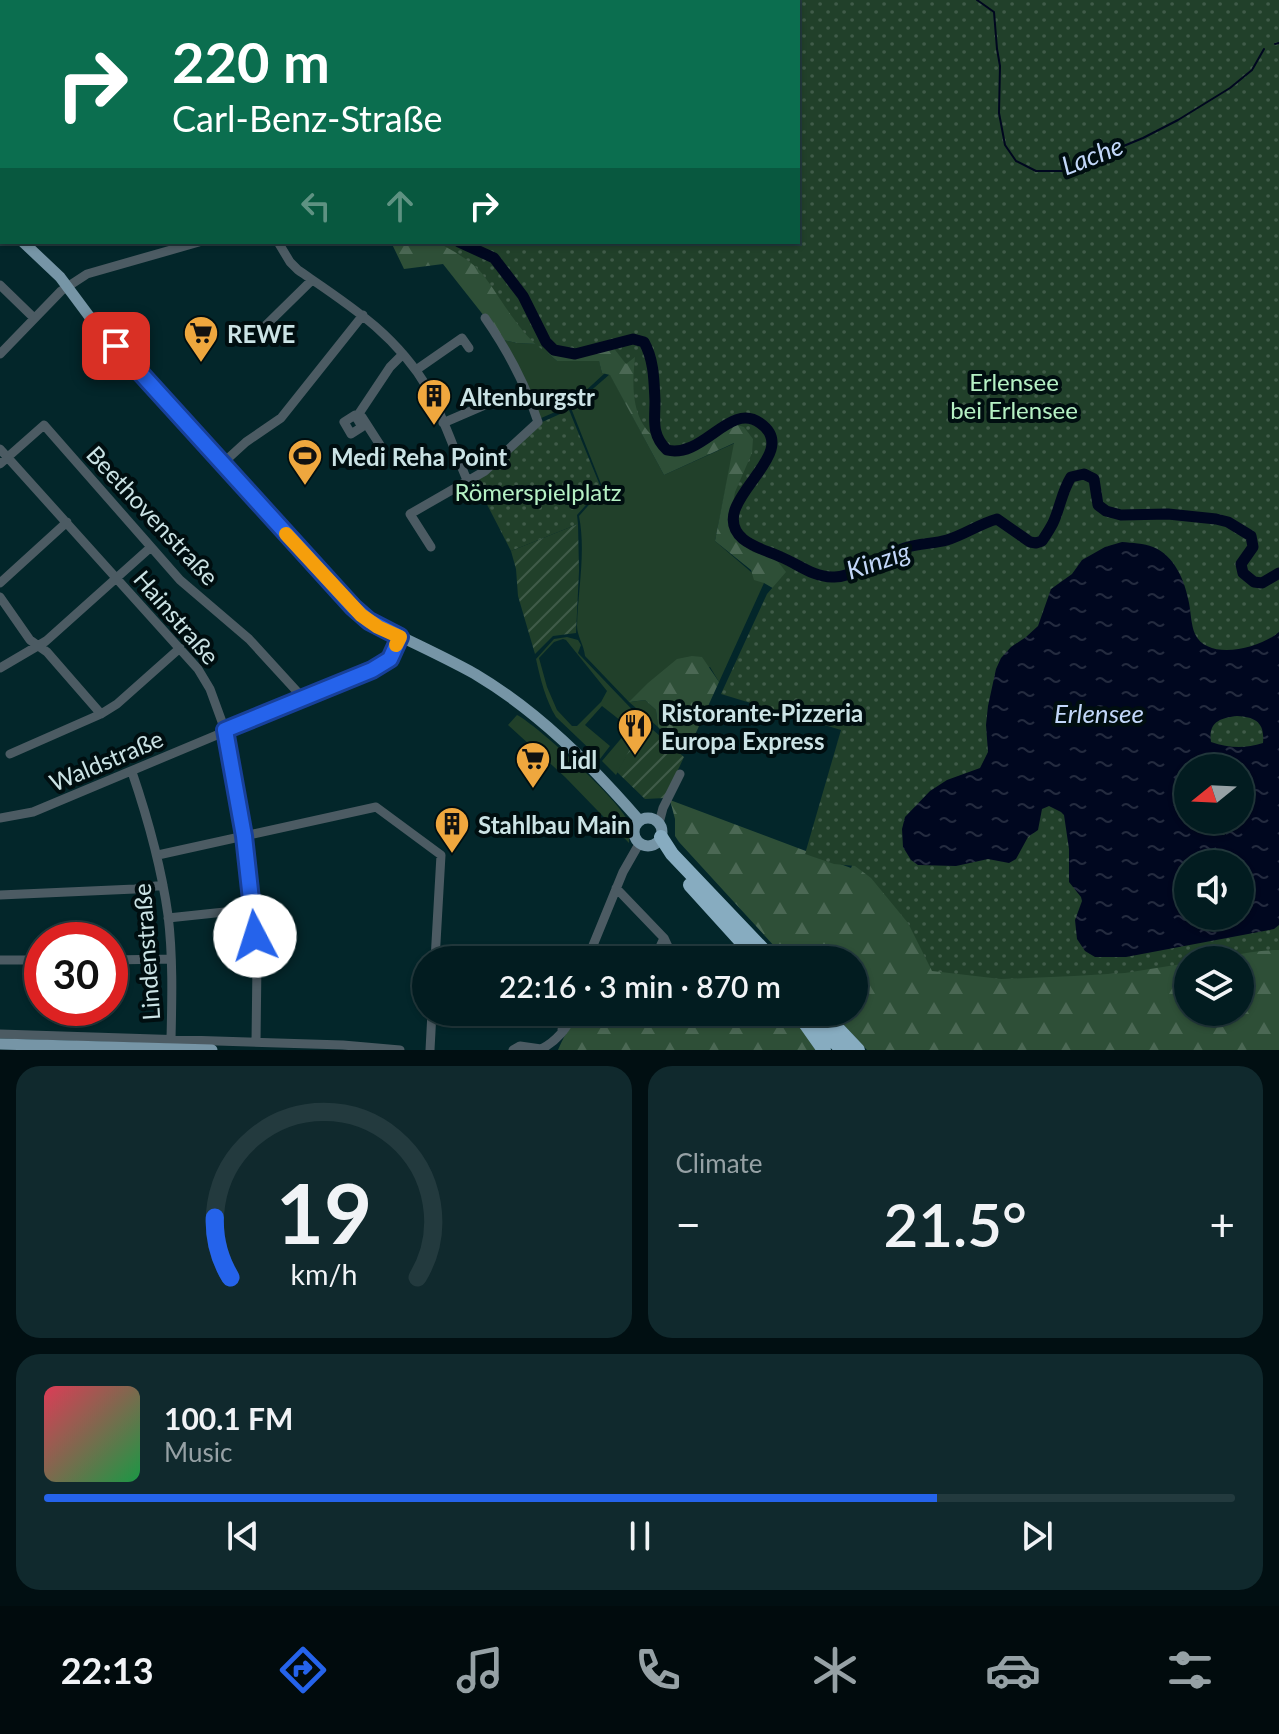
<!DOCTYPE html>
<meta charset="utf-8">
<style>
:root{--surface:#021c20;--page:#10292d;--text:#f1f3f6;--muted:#96a1a5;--line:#233a3e;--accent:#2563eb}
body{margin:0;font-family:Lato,sans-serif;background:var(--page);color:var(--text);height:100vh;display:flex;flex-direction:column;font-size:30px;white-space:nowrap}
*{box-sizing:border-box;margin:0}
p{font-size:26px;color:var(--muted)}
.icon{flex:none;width:44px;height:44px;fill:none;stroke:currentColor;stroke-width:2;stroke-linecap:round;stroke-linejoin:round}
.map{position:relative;height:1050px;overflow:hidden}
.details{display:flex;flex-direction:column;gap:16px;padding:16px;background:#010f12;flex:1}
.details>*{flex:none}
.guide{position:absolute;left:0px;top:0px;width:800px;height:244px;box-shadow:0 2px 6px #0004,0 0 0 2px var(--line);background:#0b6e4f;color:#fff;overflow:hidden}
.needle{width:52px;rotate:252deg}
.fabs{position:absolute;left:1174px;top:754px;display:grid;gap:16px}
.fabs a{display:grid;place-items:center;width:80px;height:80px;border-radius:50%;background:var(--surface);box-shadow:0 2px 6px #0004,0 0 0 2px var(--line);font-size:40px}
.speed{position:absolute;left:24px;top:922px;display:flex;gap:16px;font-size:40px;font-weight:700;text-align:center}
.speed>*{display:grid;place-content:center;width:104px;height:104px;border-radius:50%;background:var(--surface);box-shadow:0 2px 6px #0004,0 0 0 2px var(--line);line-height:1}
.speed .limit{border:12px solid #d22;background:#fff;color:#111}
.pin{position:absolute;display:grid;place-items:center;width:68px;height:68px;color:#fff;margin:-34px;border-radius:16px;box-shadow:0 4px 12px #0006}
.me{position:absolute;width:88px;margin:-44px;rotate:355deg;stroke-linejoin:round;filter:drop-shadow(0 0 6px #0008)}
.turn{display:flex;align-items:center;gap:28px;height:168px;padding:0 40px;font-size:36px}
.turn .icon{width:104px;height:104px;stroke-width:2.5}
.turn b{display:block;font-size:56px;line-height:68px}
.lanes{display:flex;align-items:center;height:76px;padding:0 40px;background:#0003;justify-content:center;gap:40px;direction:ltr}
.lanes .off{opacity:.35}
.big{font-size:60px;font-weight:600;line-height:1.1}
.details .widget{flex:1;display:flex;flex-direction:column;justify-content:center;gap:12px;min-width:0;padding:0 28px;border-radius:24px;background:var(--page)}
.details .dial{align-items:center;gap:0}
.dial svg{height:208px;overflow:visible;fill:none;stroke:var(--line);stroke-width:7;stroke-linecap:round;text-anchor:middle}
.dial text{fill:var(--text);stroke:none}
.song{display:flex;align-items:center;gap:24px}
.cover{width:96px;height:96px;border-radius:12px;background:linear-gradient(135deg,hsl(350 70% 55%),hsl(140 70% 35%))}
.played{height:8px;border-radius:4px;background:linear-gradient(90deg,var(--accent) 75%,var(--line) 75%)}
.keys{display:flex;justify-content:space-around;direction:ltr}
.heat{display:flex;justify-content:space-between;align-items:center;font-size:44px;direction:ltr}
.details .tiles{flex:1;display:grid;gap:16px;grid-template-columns:1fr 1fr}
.widget:last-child{grid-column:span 2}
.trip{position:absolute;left:412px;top:946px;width:456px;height:80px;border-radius:40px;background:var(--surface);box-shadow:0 2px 6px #0004,0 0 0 2px var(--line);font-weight:600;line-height:80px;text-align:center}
.dock{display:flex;height:128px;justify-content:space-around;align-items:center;background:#010b0d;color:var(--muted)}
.dock .icon{width:56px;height:56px}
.dock .current{color:var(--accent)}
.dock b{font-size:36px;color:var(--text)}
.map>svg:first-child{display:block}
.grass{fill:#21402a;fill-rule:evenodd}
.forest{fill:url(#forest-firs);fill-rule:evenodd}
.park{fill:url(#park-dots);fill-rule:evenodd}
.garden{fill:url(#garden-furrows)}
.water{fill:url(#water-ripples);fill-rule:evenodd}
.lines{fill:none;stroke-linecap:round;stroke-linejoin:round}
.stream{stroke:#00071f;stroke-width:2}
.river{stroke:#00071f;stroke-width:11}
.minor{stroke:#4c5b63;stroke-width:9}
.major{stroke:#7695a6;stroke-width:11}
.highway{stroke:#87acc0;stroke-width:14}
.route-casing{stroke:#184099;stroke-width:20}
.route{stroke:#2563eb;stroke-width:14}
.slow{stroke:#f59e0b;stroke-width:14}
.labels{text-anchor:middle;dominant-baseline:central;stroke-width:8;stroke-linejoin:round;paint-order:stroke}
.poi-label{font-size:24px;font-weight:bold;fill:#cbe3e5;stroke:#000e10;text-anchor:start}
.park-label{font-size:24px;fill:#b5f1c4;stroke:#000e10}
.street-label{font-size:24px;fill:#cbe3e5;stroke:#000e10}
.water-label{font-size:26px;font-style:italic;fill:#c2d7f9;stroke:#000e10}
</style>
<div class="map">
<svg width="1279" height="1050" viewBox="0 0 1279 1050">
<defs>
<pattern id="forest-firs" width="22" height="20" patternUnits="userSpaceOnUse" patternTransform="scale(2)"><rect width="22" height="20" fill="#2e4f37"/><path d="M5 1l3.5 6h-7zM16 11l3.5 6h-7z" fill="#4b6854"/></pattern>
<pattern id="park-dots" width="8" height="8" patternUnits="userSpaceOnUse" patternTransform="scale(2)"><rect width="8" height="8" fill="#21402a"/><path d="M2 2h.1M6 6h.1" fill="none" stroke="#405b49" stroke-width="1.8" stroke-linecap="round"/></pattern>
<pattern id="garden-furrows" width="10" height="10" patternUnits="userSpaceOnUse" patternTransform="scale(2)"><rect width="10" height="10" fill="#21402a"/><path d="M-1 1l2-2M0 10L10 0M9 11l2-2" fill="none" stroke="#405b49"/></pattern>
<pattern id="water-ripples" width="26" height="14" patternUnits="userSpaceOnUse" patternTransform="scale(2)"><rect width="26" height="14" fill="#00071f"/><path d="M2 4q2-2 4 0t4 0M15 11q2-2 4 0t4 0" fill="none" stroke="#242b3f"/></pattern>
</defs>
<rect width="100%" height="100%" fill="#03262a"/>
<path class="grass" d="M503,340L517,343L537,344L557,361L599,360L602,373H605L569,406L539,419Z
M610,374L664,475L735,443L715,541L764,583L719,682L710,667L630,702L645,700L656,710L658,727L629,702L585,656C584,645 577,636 577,626C578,589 586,552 579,516L603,489L571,408Z
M567,637L578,640L581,645L578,653L645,723L616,775L602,761L630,728L602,706L585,725L610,746L600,759L556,717C546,701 540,678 536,659L554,639ZM563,639L566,640L607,691L601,702L577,726H572L557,710L547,687L539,658L554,642Z
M517,715C537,725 625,805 629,824C630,829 629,838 629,843L565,777L508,725Z"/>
<path class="forest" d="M1279,0L1081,906L1279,925V1050H867L832,1012H854V960H787L679,842L675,836V819L670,800L851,868L902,752L809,609L764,583L754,580L751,570L715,541L734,443L664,475L610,375L602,373L599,361H557L537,344L517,343L503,340L443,264L404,269L391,242H519L833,252ZM1188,960H1240V1012H1188Z
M692,656L702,657L719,682L689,748L681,750L658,727L656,710L645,700L629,702L648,683L677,659Z
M619,1012H788L818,1050H558C575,1012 580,1018 619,1012Z"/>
<path class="park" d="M378,0H1279V950C1248,950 1219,960 1188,960V963L1125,973L1074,976L1001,979L932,971L908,923L871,878L855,866L834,864L805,854L841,730L721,694L767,594L786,572L775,558L753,552L736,533L731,515L735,492L752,453L753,439L744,427L730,423L703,442L675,449C668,445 659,441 653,436C631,417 632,384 635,357L626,364L612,346C594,346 576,360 557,356C526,350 499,292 479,270C468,259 450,249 437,242H798V2H376ZM1188,768H1240V820H1188ZM1188,864H1240V916H1188Z
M569,410L601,488L577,515L578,524L511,551L476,483L478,477L540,423Z"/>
<path class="garden" d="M578,524L579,571L576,633L553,636L535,654L518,596L516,569L511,551Z
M645,723L684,757L665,798L645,799L617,772Z"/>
<path class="water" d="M1122,542C1132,543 1144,543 1153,547C1175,556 1185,581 1189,603C1191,613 1191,625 1195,634C1208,662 1261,648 1279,632V925L1274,929L1126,957H1095L1085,951L1077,939L1075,920L1082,901L1081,897L1069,882V849L1064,815L1061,812L1049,806L1042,809L1038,830L1028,837L1016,859L1009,863L988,859L956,866L918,865L911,860L903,847L902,829L905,817L930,791L947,780L980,768L988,752L986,725L988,706L996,669L1001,658L1011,647L1026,637L1038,626L1051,589L1072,574L1082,560L1105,547ZM1237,716C1255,717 1265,722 1263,743C1244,749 1229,748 1211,742C1208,722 1220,718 1237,716ZM1188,768H1240V820H1229V830L1224,835C1211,835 1199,835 1198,820H1188ZM1240,864V916H1188V864Z"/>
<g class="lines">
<path class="stream" d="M977,0L994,12L997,49L1000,66L999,113L1005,145L1016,161L1036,171H1063L1143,138L1178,120L1230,88L1252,70L1264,49
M1275,44L1279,43"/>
<path class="river" d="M342,2V0
M459,242L494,258L523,296L546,342L554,350L575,354L633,339L644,342C654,360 654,380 655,401C655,420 651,435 667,450C703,459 730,401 760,423C806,455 702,503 743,539C754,548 768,551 781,557C798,564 813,577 832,577C845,578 854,571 866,565C878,559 892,553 905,548C919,543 933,544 947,540C964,535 979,524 997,519L1030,542L1036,543L1042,541C1046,535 1050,529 1053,523C1060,508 1062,491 1071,477L1084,474L1094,479L1098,505L1106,511L1121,515L1168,514L1216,519L1228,522L1251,536L1253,547L1241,564L1243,573L1254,582L1262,583L1279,573"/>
<path class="minor" d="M97,0L99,2
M219,0L223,2
M278,242L290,262L298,270C349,305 396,334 428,389C444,418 454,450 467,480
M0,285L34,318
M246,337L258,333L312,280
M0,354L61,291L87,274L199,242
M416,370L462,338L469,348
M355,415L362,427L351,434L344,422Z
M362,417L380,445
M356,418L390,367L403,354
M443,423L494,401
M0,449L198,669L210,689L225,730L244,836L253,909L257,962L256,1042
M223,463L246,442L281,418L363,315
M0,464L44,425L180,580L249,639L303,698
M431,547L410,514L485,471L538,422C525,383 508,351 485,318
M0,583L67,522
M0,597L30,640L47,652L101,714
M0,668L46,641L151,547
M10,754L101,714L117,704L180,648
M132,772C148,819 161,865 168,915C173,956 172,998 171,1039
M0,818L33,812L372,670L390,659L400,637
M659,823L663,808L680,774
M158,855L376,807L441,855L435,960
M616,888L664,938L654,960
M0,895L135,889L163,885
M168,918L253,909
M664,938L670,951L667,960
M0,960H42
M110,960L171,959
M587,960L623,872L639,844
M679,960L707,955
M562,1030L565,1012
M0,1034L343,1045L400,1050
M541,1049C554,1043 571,1026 572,1012
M430,1050L432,1012
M513,1050L520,1046L541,1049"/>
<path class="major" d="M196,2L197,0
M0,108L2,107
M0,221L2,223
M23,242L60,277L89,316L361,615C371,623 381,628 393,633C420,646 448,659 475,674C539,712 591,765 639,820
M634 832a14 14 0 1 1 28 0a14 14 0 1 1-28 0Z
M0,1044L212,1050"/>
<path class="highway" d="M661,837L672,854L773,960
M690,885L758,960
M807,1012L842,1050
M822,1012L858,1050
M800,1016L824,1050"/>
</g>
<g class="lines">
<defs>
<path id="route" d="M116,346L353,607L369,621L400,637L390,659L372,670L225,730L244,836L255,936"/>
</defs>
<use href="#route" class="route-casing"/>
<use href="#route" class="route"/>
<path class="slow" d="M286,534L361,615L378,627L400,637L396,645"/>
</g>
<defs>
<symbol id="supermarket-pin" viewBox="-11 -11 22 30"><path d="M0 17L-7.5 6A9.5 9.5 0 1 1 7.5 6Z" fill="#efa73e" stroke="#000e10"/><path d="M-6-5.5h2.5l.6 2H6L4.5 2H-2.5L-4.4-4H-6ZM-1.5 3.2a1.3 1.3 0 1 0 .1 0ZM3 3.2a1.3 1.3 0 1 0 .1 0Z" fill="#111"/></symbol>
<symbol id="building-pin" viewBox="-11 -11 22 30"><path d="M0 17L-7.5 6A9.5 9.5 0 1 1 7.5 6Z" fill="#efa73e" stroke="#000e10"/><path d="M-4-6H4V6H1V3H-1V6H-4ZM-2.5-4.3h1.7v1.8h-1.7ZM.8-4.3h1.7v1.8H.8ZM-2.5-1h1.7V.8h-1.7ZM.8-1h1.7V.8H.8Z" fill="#111"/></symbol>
<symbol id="stadium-pin" viewBox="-11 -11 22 30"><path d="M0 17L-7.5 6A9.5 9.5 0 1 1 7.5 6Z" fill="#efa73e" stroke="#000e10"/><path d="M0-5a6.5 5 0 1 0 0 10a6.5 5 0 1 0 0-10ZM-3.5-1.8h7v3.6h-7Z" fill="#111"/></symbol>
<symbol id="restaurant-pin" viewBox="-11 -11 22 30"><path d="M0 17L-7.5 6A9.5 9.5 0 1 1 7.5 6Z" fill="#efa73e" stroke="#000e10"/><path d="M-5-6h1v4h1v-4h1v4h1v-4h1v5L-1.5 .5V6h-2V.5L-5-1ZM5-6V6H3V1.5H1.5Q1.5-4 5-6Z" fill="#111"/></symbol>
</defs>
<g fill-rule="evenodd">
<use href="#supermarket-pin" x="181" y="313" width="40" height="54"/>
<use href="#building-pin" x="414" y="376" width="40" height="54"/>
<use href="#stadium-pin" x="285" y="436" width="40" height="54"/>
<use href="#restaurant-pin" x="615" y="706" width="40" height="54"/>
<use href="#supermarket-pin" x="513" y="739" width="40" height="54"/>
<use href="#building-pin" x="432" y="804" width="40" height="54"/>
</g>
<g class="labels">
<g class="poi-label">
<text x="227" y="333">REWE</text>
<text x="460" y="396">Altenburgstr</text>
<text x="331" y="456">Medi Reha Point</text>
<text x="661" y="712">Ristorante-Pizzeria<tspan x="661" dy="28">Europa Express</tspan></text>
<text x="559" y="759">Lidl</text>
<text x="478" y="824">Stahlbau Main</text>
</g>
<g class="park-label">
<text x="1014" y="381">Erlensee<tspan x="1014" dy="28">bei Erlensee</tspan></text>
<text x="538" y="491">Römerspielplatz</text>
</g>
<g class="street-label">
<text transform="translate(153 515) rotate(47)">Beethovenstraße</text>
<text transform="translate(177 617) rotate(49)">Hainstraße</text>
<text transform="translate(106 760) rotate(-23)">Waldstraße</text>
<text transform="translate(146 952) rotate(-94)">Lindenstraße</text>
</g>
<g class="water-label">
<text transform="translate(1092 155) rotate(-21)">Lache</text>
<text transform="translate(878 560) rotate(-19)">Kinzig</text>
<text x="1099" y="713">Erlensee</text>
</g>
</g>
</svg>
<div class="fabs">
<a><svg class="needle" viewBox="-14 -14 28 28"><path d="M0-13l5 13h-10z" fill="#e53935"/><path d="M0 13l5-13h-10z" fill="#96a1a5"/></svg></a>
<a><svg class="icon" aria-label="sound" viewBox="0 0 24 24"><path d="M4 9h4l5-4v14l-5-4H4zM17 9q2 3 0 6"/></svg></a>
<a><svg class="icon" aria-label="layers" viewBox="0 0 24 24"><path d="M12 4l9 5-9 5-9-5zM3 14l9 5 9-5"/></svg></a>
</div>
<div class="speed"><div class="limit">30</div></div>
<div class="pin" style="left:116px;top:346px;background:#d93025"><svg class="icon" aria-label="arrive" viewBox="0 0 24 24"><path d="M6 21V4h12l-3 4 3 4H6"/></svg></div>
<svg class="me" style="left:255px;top:936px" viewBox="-20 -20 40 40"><circle r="19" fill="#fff"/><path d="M0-13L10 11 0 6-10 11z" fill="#2563eb"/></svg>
<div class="trip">22:16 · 3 min · 870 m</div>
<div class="guide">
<div class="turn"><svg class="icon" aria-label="right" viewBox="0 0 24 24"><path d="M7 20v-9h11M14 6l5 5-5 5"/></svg><div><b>220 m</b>Carl-Benz-Straße</div></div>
<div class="lanes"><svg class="icon off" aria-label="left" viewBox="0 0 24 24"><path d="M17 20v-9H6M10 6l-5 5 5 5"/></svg><svg class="icon off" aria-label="ahead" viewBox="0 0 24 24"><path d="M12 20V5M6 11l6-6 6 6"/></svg><svg class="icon" aria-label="right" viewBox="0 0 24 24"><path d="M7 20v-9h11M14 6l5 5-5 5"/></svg></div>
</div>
</div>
<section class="details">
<div class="tiles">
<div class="widget dial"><svg viewBox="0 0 100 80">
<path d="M14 69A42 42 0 1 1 86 69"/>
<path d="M14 69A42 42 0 0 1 8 46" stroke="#2563eb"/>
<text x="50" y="56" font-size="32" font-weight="700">19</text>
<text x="50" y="72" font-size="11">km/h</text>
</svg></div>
<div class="widget"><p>Climate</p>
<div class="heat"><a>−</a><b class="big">21.5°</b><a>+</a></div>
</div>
<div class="widget">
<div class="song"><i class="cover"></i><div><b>100.1 FM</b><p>Music</p></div></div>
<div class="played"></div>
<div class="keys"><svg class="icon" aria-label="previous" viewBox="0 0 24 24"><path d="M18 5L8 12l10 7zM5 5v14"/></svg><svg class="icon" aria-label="pause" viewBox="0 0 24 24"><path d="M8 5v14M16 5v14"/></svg><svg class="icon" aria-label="next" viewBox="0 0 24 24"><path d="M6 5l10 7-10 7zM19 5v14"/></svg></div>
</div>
</div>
</section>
<nav class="dock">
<b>22:13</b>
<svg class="icon current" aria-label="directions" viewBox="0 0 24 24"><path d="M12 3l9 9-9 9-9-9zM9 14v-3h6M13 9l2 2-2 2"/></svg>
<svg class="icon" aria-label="music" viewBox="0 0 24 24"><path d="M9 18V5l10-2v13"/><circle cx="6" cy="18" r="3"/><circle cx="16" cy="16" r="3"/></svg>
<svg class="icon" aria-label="phone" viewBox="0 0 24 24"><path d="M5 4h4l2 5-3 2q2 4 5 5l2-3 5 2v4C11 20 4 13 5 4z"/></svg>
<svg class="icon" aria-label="climate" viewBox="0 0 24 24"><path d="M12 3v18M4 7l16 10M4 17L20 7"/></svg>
<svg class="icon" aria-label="car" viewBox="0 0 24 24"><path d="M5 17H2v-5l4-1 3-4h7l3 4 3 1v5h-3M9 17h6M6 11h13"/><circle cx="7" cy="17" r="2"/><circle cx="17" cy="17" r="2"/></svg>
<svg class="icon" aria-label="filters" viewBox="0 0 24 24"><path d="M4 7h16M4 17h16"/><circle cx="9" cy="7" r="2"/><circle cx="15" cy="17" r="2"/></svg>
</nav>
